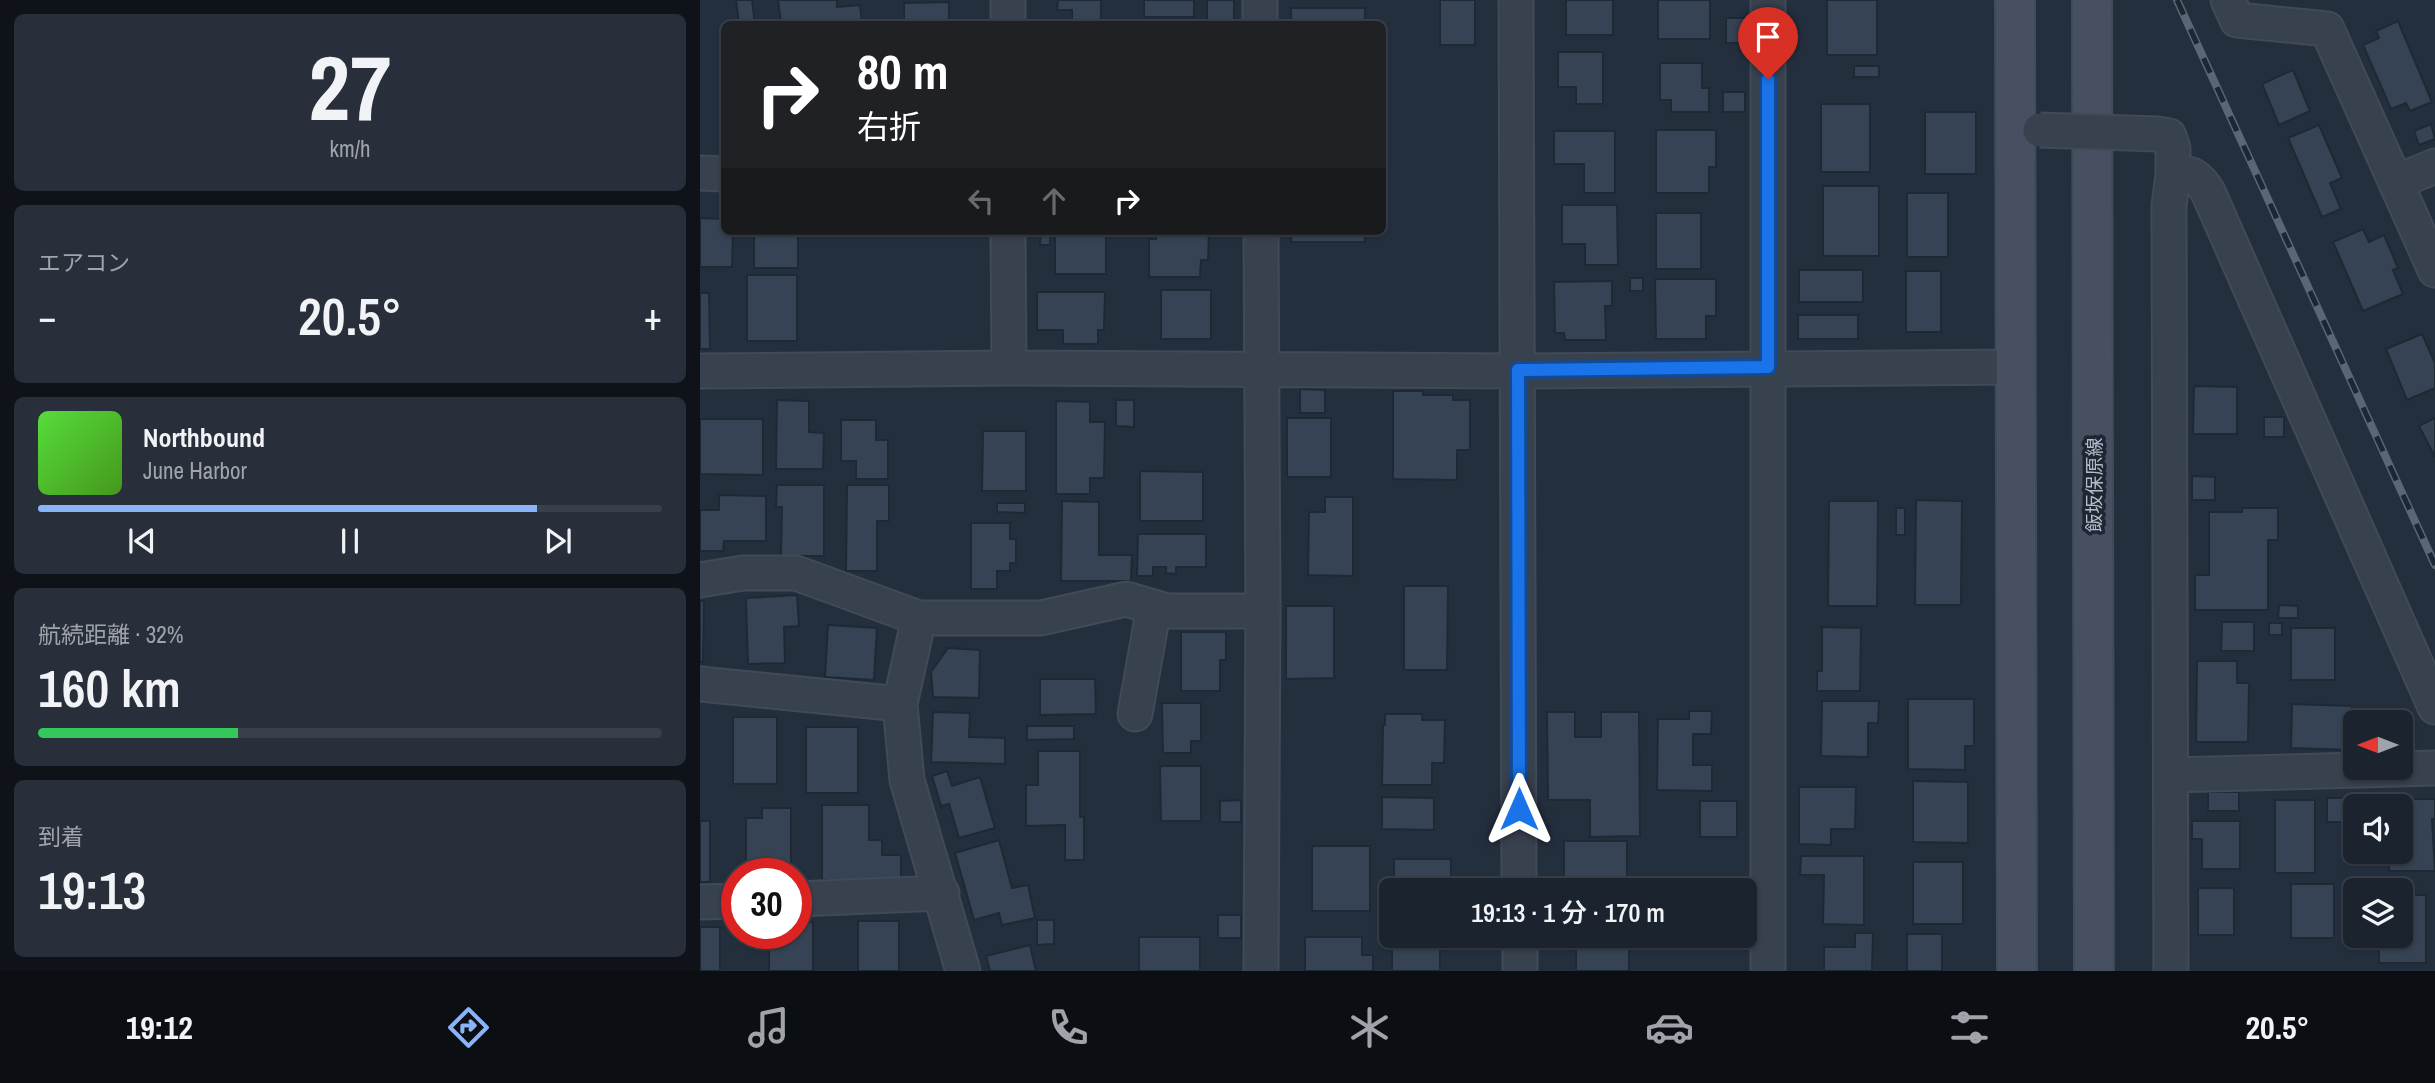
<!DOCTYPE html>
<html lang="ja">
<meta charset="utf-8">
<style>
:root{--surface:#1b232e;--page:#282f3a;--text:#f1f3f6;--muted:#a0a4aa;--line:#39404a;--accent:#8ab4f8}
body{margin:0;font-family:"Archivo Narrow","Noto Sans JP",sans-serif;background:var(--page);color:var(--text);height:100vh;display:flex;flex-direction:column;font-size:26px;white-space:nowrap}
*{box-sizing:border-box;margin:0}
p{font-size:23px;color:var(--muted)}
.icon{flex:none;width:38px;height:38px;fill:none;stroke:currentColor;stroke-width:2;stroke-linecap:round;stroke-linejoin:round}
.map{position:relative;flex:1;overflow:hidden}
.side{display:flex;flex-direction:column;gap:14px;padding:14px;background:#0f1319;width:700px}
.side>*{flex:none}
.top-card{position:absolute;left:21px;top:21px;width:665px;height:214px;border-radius:10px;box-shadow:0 2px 5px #0004,0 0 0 2px var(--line);background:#202124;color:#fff;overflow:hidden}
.needle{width:46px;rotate:270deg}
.buttons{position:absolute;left:1643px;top:710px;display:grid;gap:14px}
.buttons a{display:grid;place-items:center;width:70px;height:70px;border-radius:10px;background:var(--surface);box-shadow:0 2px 5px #0004,0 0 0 2px var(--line);font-size:35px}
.speed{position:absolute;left:21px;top:858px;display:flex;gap:14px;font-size:35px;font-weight:700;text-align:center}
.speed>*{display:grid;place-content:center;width:91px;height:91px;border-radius:50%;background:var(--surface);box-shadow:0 2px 5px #0004,0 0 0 2px var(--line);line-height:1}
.speed .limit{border:10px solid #d22;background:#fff;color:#111}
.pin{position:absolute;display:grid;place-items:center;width:60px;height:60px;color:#fff;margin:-72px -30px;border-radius:50% 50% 50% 0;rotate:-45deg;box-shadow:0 0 7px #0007}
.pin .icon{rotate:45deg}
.me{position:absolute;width:77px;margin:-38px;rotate:0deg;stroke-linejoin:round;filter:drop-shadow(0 0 5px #0008)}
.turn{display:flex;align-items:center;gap:24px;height:147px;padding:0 21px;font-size:32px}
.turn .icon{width:91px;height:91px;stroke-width:2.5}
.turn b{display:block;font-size:49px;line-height:60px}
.lanes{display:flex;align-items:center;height:66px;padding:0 21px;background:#0003;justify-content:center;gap:35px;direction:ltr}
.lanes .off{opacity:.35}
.big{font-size:52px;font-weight:600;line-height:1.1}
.side .card{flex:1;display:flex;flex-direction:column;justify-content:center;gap:10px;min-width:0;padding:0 24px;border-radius:10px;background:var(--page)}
.side .dial{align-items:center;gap:0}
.dial b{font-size:91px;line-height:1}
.song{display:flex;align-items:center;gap:21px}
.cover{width:84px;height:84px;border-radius:10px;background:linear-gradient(135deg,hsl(110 70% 55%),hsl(100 70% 35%))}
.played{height:7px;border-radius:4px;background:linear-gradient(90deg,var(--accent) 80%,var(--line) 80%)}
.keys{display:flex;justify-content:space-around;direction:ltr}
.heat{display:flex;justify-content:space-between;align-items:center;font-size:38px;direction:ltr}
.charge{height:10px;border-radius:5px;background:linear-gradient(90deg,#34c759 32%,var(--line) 0)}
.trip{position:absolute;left:679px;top:878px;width:378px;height:70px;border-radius:10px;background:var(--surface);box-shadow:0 2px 5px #0004,0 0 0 2px var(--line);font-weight:600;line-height:70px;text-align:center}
.tab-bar{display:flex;height:112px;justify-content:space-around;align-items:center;background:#0b0e12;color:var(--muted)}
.tab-bar .icon{width:49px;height:49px}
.tab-bar .active{color:var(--accent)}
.tab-bar b{font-size:32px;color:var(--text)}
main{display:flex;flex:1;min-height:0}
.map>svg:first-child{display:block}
.building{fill:#364354;stroke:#1f2835;stroke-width:2}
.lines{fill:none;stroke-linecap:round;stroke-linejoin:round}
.street-casing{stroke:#414a57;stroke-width:37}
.secondary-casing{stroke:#414a57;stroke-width:42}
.street{stroke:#38414e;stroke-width:33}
.secondary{stroke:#465061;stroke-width:38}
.rail-casing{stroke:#5a6575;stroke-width:8}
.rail{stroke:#1d2633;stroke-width:5;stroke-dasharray:16;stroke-linecap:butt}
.street-bridge-casing{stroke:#414a57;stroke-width:37;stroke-linecap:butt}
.street-bridge{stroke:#38414e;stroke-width:33}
.route-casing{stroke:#114b97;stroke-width:18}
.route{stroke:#1a73e8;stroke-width:12}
.labels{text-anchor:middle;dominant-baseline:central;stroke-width:7;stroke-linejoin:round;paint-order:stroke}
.street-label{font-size:19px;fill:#b4bcc9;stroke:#1d2633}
</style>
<main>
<section class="side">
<div class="card dial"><b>27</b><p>km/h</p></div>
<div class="card"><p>エアコン</p>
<div class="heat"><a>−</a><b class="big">20.5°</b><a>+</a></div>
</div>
<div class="card">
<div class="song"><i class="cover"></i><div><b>Northbound</b><p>June Harbor</p></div></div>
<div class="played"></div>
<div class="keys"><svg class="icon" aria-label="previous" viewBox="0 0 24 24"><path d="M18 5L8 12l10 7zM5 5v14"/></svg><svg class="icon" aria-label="pause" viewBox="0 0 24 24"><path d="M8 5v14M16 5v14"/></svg><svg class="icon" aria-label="next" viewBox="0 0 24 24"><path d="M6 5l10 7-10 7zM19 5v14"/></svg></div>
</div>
<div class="card"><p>航続距離 · 32%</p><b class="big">160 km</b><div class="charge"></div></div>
<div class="card"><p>到着</p><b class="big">19:13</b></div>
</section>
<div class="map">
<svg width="1735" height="971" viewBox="0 0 1735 971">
<rect width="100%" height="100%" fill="#242f3e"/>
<path class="building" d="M36,0H52L55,24H39Z
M78,0H137V7L160,5L162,24H97V21L81,23Z
M358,0H401V23H372V10H357Z
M444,0H494V17H444Z
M507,0H534V24H507Z
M740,0H775V45H740Z
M866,0H913V35H866Z
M958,0H1010V39H958Z
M1127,0H1177V55H1127Z
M249,2V24H204V3Z
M591,8H665V24H591Z
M1026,18H1045V43H1026Z
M1698,21L1732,102L1710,111L1706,103L1691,109L1663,45L1679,38L1676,31Z
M858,52H903V104H876V87H858Z
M960,63H1002V88H1009V112H971V100H960Z
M1154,66H1179V77H1154Z
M1593,70L1610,111L1579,125L1562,84Z
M1023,92H1045V112H1023Z
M1121,104H1170V172H1121Z
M1225,112H1276V174H1225Z
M1731,124L1735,139L1719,145L1714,131Z
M1619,125L1642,178L1630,183L1641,209L1622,217L1588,138Z
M956,130H1016V167H1009V193H956Z
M854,131H915V193H884V164H854Z
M1123,186H1179V256H1123Z
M1207,193H1248V257H1207Z
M862,205H917L918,265H885V244H862Z
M956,213H1001V269H956Z
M0,218L24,219V231H33L32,267H0Z
M1663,229L1669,242L1684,235L1698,268L1693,270L1703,294L1663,311L1633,242Z
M54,231H98V268H54Z
M341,231H350V245H340Z
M456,231H509L508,260H501L500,277H449V239H456Z
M591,231H665V242H591Z
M355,233H406V274H355Z
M1099,270H1163V302H1099Z
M1206,271H1241V332H1206Z
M47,275H97V341H47Z
M930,278H943V291H930Z
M955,279H1016V316H1006V339H956Z
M912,281V306H905L906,340H865L864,333H855L854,282Z
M461,290H511V339H461Z
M337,292H405L404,330H398V344H363V330H337Z
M0,293H9L10,349H0Z
M1098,315H1158V339H1098Z
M1722,334L1735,363V388L1707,400L1686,349Z
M1494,386L1537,387V434H1493Z
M600,389L625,390V413H600Z
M693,391H723V395H753V400H770V450H757V480L693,479Z
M77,400L109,401V432L124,433L123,469H76Z
M416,400H434V427L416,426Z
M356,401L390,402V422H405L404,478H390V494H356Z
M1564,417H1584V437H1564Z
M587,418H631V477H587Z
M1735,418V457L1719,426Z
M0,419H63V475L0,474Z
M141,420H176V440H188V479H156V461H141Z
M283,431H326V491H282Z
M440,471L503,472V521H440Z
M1492,476L1515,477V500H1492Z
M77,485H124V556H81L82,507H76Z
M147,485H189V521H177V571H146Z
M19,495L66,496V541H24L23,551H0V510H19Z
M625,497H653V576L608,575L609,512H625Z
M1216,500L1262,501L1261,605H1215Z
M362,501L399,502V555H432L431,581H361Z
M1129,501H1178L1177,606H1128Z
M297,503H325V513L297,512Z
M1196,508H1205V535H1196Z
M1542,508H1578V540H1568V610H1495V575H1509V512H1542Z
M271,523H310V539H316V563H310V571H297V589H271Z
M438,534H506V567H476V574L466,573V567H453V576H437Z
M704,586H748L747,670H704Z
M97,595L99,626L84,627L85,663L48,664L46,598Z
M0,601H4L3,662H0Z
M1579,605L1598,606V618H1578Z
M586,606H634V678L586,679Z
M1522,622H1554V651H1521Z
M1569,623H1582V635H1569Z
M128,625L177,628L174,680L125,677Z
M1122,627L1161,628L1160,691H1117V671H1122Z
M1591,628H1635V680H1591Z
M481,632H526V660H520V691H481Z
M248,648L280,650L279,698L233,697L231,672Z
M1497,661H1537V683H1549L1548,742H1496Z
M340,679H395L396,714L340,715Z
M1208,699H1274V746H1265V770L1208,769Z
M1122,701H1179L1178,723H1168V757L1121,756Z
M462,703H501V741H491V753H463Z
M1592,704L1652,706V714L1668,715V723H1656V739H1651V750L1591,748Z
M989,711H1012L1011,734H993V765H1012V791L957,790L958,719H989Z
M233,712L270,713L269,737L305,738V764L231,762Z
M847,712H875V737H901V712H939L940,836L890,837V800H848Z
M685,714H722V720H745L744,763H732V785H682L683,725H685Z
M33,717H77V784H33Z
M327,726H374V739L327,740Z
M106,727H158V793H106Z
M338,751H380V817H384V860H365V825L326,826V785H338Z
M460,766H501V821H461Z
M247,771L252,786L280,777L295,828L259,838L249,804L241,806L232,776Z
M1213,781L1268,782V843L1213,842Z
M1099,787H1156L1155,829H1131V845L1099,844Z
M1508,792H1539V811H1508Z
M682,797L734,798V830L682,829Z
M1627,798H1647V822H1627Z
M1689,799H1735V819H1732L1735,871H1689V852H1701V807H1689Z
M541,800V822H520V801Z
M1575,800H1615V873H1575Z
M1000,801H1037V837H1000Z
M122,805H169V840H182V855H201V880H122Z
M62,808H91V873H46V818H62Z
M0,821H10V882H0Z
M1492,821H1540V869H1502V839H1492Z
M299,840L312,888L328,885L335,918L302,925L299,913L274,920L255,853Z
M864,841H927V891H858V876H864Z
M612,846H670V911H612Z
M1101,856H1164V925L1123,924L1124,875H1100Z
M694,859H751V891H694Z
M1213,862H1263V924H1213Z
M1591,884H1634V938H1591Z
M1498,888H1534V935H1498Z
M1701,895H1726V963H1679V936H1701Z
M518,915H541V938H518Z
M337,920H354V944L337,945Z
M158,921H199V971H158Z
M96,922H113V971H69V933H96Z
M0,927H20V971H0Z
M1155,933H1173L1172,971H1124V947H1155Z
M1207,934H1242V971H1207Z
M876,936H929V971H876Z
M439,937H500V971H439Z
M605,937H662V955H673V971H605Z
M692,937H740V971H692Z
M330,945L336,971H290L286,956Z"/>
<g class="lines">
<defs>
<path id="street" d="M308,0V24
M560,0V24
M816,0L819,891
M1528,0L1537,20L1627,29L1735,270
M1457,134L1469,136L1473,148V175C1493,171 1497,176 1508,192L1735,707
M0,173L24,174
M1696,182L1735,166
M308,231L309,368
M561,231L563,611
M0,371L309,368L818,371L1317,367
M0,580L43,573H96L219,618H341L426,599L467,611H563L561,971
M219,618L200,704L207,780L263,971
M0,684L200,704
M435,714L454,607
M1471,775L1735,768
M96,899L242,893
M0,902L37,901
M820,936V971
M1068,971V0
M1471,971L1469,205L1473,175"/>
<path id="secondary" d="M1315,0L1317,971
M1392,0L1394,971"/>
</defs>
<use href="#street" class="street-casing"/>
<use href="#secondary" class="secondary-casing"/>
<use href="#street" class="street"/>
<use href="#secondary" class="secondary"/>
<defs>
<path id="rail" d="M1477,0L1735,565"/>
</defs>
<use href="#rail" class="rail-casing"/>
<use href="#rail" class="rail"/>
<defs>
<path id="street-bridge" d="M1340,130L1457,134"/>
</defs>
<use href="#street-bridge" class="street-bridge-casing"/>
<use href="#street-bridge" class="street-bridge"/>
</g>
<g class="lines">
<defs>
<path id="route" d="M819,809L818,370L1068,367V79"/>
</defs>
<use href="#route" class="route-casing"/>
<use href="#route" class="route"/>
</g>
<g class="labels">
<g class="street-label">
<text transform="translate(1394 485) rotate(-90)">飯坂保原線</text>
</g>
</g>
</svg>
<div class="buttons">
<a><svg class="needle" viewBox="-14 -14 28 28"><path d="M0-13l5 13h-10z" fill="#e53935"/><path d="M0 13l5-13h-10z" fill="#a0a4aa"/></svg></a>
<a><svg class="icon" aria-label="sound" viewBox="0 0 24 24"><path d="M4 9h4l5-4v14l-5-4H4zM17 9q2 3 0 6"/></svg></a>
<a><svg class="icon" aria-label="layers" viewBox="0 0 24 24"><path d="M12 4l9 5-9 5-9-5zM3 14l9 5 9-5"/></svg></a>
</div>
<div class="speed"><div class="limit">30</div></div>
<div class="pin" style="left:1068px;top:79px;background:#d93025"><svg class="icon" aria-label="arrive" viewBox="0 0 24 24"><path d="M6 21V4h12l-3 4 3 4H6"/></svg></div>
<svg class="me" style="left:819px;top:809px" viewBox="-20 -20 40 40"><path d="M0-17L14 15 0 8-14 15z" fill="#1a73e8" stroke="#fff" stroke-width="4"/></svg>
<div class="trip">19:13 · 1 分 · 170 m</div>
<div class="top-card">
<div class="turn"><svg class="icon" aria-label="right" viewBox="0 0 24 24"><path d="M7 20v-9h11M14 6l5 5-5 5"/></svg><div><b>80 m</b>右折</div></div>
<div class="lanes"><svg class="icon off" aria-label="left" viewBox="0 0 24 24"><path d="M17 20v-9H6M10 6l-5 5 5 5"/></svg><svg class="icon off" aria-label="ahead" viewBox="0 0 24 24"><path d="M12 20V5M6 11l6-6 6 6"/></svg><svg class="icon" aria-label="right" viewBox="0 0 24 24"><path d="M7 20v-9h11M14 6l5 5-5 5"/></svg></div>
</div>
</div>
</main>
<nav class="tab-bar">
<b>19:12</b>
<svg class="icon active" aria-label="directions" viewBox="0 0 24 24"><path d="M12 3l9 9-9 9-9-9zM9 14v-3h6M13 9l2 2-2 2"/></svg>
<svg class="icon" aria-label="music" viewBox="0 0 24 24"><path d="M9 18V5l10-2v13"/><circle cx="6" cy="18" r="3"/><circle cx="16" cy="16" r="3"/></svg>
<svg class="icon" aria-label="phone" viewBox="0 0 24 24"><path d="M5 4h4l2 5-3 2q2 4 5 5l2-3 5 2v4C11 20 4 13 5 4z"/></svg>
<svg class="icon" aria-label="climate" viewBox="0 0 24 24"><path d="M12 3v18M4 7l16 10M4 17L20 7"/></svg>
<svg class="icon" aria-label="car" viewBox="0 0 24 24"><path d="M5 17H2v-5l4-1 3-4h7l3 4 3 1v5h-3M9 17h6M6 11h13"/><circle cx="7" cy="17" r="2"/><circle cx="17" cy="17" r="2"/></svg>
<svg class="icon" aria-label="filters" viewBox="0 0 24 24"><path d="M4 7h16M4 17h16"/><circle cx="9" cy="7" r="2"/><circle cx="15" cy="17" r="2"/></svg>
<b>20.5°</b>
</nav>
